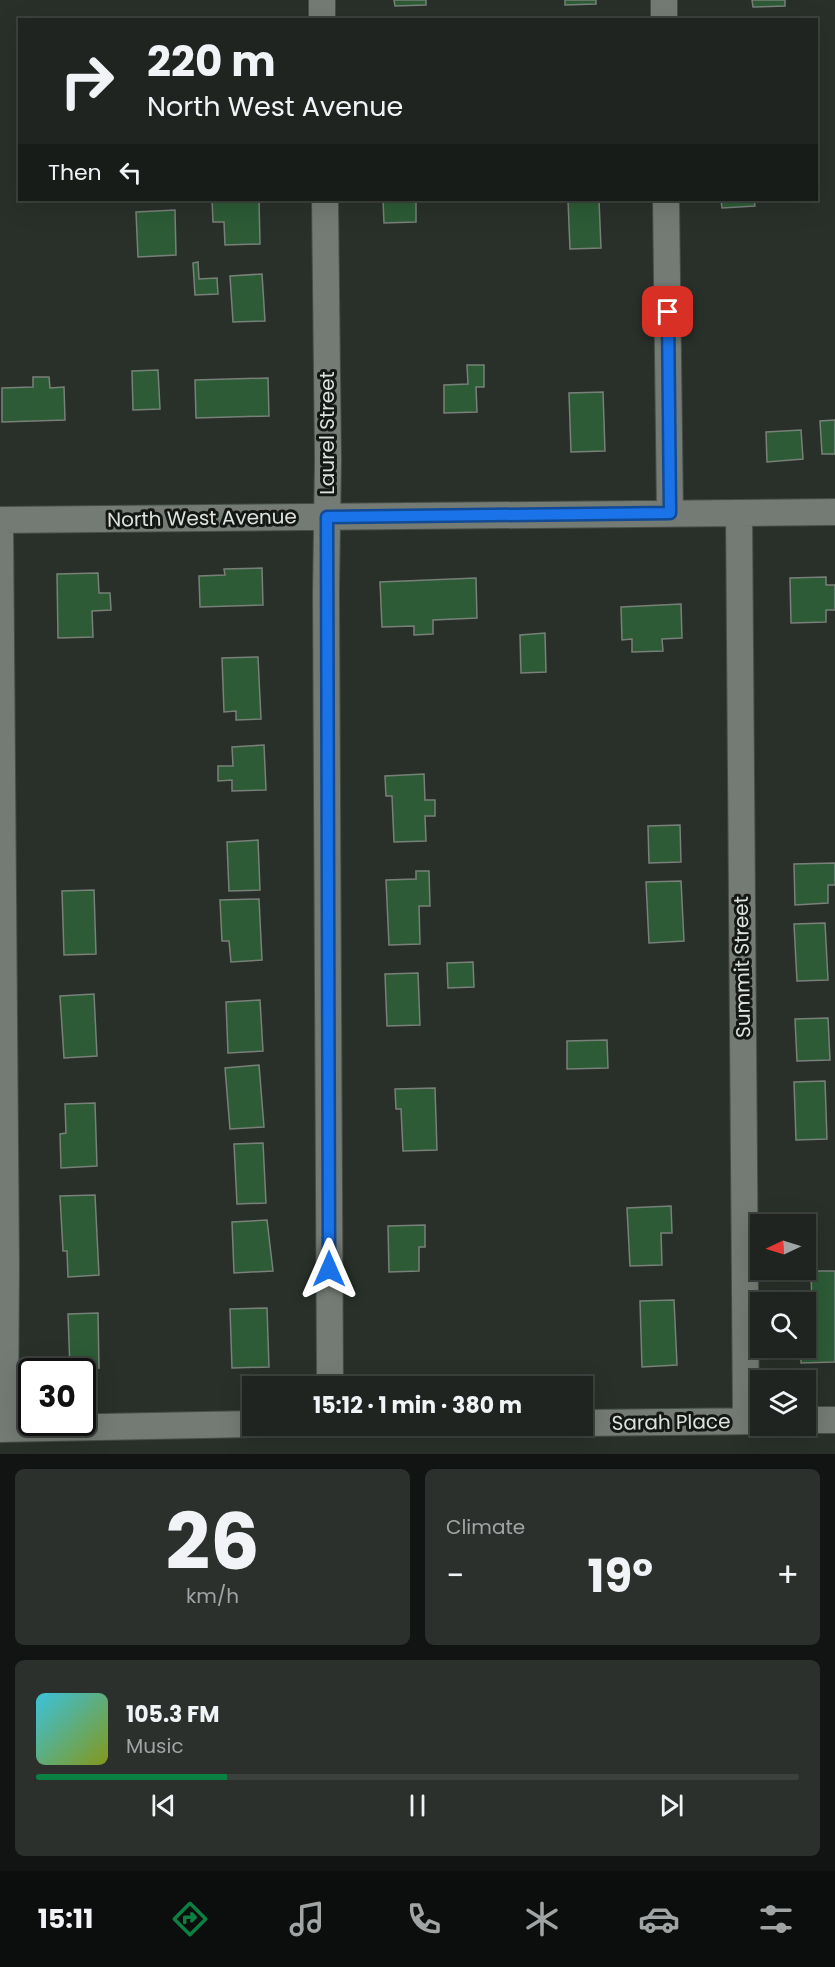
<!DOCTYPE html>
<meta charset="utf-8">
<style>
:root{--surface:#1f2420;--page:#2c302d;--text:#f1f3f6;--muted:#a1a4a5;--line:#3c413e;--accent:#0b8043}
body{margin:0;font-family:Poppins,sans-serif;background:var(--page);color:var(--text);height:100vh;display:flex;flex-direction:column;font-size:22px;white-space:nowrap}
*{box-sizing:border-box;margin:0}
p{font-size:20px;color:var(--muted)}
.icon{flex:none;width:33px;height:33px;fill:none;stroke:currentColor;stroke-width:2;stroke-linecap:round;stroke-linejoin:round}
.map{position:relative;height:1454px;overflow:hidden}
.drawer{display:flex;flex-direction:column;gap:15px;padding:15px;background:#111412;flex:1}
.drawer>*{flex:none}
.banner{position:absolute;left:18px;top:18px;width:800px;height:183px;border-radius:0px;box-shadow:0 6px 24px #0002,0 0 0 2px var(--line);background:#1f2420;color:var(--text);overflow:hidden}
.needle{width:39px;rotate:266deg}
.tools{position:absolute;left:750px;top:1214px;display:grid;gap:12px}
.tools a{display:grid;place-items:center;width:66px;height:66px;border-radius:0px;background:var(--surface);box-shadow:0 6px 24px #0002,0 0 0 2px var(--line);font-size:30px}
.speed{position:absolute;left:18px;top:1358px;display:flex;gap:12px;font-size:30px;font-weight:700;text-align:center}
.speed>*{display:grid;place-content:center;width:78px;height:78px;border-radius:50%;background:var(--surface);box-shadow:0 6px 24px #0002,0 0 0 2px var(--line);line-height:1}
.speed .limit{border:3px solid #111;border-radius:9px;background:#fff;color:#111}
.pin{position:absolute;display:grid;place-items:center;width:51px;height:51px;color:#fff;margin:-26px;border-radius:12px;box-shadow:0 3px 9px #0006}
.me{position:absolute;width:66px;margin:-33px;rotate:0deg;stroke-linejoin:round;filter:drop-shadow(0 0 4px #0008)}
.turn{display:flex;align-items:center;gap:21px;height:126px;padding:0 30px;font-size:27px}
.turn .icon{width:78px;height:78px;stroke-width:2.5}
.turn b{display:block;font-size:42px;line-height:51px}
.then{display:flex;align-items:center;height:57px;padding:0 30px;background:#0003;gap:12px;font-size:22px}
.big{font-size:45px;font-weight:700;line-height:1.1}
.drawer .card{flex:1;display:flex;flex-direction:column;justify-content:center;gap:9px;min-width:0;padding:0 21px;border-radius:9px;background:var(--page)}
.drawer .dial{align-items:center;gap:0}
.dial b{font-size:78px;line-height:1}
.song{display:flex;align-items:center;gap:18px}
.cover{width:72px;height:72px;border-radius:9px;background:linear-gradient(135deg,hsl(190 70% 55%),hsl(70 70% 35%))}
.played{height:6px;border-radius:3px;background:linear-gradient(90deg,var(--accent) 25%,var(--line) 25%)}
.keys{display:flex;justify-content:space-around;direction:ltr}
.heat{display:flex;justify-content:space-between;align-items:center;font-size:33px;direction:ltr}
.drawer .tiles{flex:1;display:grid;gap:15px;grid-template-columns:1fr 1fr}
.card:last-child{grid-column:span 2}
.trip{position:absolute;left:242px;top:1376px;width:351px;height:60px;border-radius:0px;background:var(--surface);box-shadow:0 6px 24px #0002,0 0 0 2px var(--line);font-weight:700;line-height:60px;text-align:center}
.menu{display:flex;height:96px;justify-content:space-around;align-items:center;background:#0c0e0d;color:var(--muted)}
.menu .icon{width:42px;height:42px}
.menu .active{color:var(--accent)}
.menu b{font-size:27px;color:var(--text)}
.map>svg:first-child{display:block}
.building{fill:#2c5b36;stroke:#788079;stroke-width:1.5}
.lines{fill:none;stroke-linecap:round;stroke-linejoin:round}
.street-casing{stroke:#464d47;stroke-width:28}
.street{stroke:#737b74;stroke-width:26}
.route-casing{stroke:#114b97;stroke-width:15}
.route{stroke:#1a73e8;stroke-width:10}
.labels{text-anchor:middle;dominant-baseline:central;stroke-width:6;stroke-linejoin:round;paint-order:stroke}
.street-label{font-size:20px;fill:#dde2de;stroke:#141714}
</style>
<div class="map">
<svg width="835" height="1454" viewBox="0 0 835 1454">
<rect width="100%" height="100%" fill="#29302a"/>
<path class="building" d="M394,0H426V5L395,6Z
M565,0H596V4L565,5Z
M752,0H785V6L753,7Z
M212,200H259L260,244L225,245L224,222H213Z
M383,200H416V222L384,223Z
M568,200H599L601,248L570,249Z
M721,200H754L755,206L722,208Z
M175,210L176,255L138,257L136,212Z
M198,262L199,279L217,278L218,294L195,295L193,263Z
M262,274L265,321L233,322L230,276Z
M467,365H484V387H476L477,412L444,413V385L468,384Z
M158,370L160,409L133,410L132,371Z
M33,377H49L50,388L64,387L65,420L2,422V388L33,387Z
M268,378L269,416L196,418L195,380Z
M603,392L605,451L571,452L569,393Z
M835,420V454H822L820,421Z
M801,430L803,459L767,462L766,432Z
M262,568L263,605L200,607L199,576L225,575L224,569Z
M98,573L99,593H110L111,610L92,611L93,637L58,638L57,574Z
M826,577V585H835V610H826V622L791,623L790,578Z
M476,578L477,618L433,620V634L414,635V626L382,627L380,582Z
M681,604L682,638L662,639L663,651L632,652V639L622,640L621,607Z
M545,633L546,672L521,673L520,635Z
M258,657L261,719L236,720V711L224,712L222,658Z
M264,745L266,790L232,791V780L218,781V766H233L232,747Z
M424,774L425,800H435V816H425L426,841L394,842L392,796H386L385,776Z
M680,825L681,862L649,863L648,826Z
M258,840L260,890L229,891L227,842Z
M835,863V885H828V903L795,905L794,864Z
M416,871H429L430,906H419L420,944L389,945L386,880L416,879Z
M681,881L684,941L649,943L646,882Z
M94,890L96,954L64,955L62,891Z
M259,899L262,960L231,962L229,941H222L220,900Z
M825,923L828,980L797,981L794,924Z
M473,962L474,987L448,988L447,963Z
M418,973L420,1025L387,1026L385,974Z
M94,994L97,1056L64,1058L60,996Z
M260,1000L263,1051L228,1053L226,1002Z
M828,1018L830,1060L797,1061L795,1019Z
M607,1040L608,1068L567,1069V1041Z
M259,1065L264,1127L230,1129L225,1068Z
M825,1081L827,1139L796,1140L794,1082Z
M435,1088L437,1150L403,1151L401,1109H396L395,1089Z
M95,1103L97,1166L61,1168L60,1134L66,1133L65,1104Z
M263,1143L266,1203L237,1204L234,1144Z
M95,1195L99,1275L68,1277L67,1251H63L60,1196Z
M671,1206L672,1233H661L662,1265L630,1266L627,1208Z
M267,1220L273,1271L234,1273L232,1222Z
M425,1225V1247H419V1271L389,1272L388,1226Z
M811,1271H835V1362L801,1363V1347H806V1308L812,1307Z
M674,1300L677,1365L642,1367L640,1301Z
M267,1308L269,1367L232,1368L230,1309Z
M98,1313L99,1368L70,1369L68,1314Z"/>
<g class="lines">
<defs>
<path id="street" d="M322,0V20
M664,0V20
M325,200L328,460L326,593L330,1386
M666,200L670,513
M739,513L746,1421
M0,520L6,1264L5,1429
M0,520L835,512
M806,1420H835
M582,1423L760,1421
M0,1429L252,1424"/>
</defs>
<use href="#street" class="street-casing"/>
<use href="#street" class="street"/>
</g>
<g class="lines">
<defs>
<path id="route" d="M329,1269L327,517L670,513L668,312"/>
</defs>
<use href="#route" class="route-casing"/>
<use href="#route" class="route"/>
</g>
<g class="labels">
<g class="street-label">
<text transform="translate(327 433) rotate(-90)">Laurel Street</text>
<text transform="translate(202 518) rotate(-1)">North West Avenue</text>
<text transform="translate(742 967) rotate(-91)">Summit Street</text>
<text transform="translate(671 1422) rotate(-1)">Sarah Place</text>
</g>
</g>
</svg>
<div class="tools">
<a><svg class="needle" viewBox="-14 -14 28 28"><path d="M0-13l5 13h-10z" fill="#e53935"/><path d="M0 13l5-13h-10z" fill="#a1a4a5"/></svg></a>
<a><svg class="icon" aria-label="search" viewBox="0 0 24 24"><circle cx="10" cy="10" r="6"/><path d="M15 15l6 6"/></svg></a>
<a><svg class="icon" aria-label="layers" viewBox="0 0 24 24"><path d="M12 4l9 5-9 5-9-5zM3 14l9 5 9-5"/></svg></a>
</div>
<div class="speed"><div class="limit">30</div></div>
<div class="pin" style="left:668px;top:312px;background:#d93025"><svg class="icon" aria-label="arrive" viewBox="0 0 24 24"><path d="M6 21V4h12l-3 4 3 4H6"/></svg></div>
<svg class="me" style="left:329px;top:1269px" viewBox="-20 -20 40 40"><path d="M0-17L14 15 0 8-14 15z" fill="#1a73e8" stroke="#fff" stroke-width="4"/></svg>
<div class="trip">15:12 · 1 min · 380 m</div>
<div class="banner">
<div class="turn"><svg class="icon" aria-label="right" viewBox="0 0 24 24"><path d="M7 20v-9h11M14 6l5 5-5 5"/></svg><div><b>220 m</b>North West Avenue</div></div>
<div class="then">Then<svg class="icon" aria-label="left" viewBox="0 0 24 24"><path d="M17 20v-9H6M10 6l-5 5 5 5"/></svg></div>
</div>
</div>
<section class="drawer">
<div class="tiles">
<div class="card dial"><b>26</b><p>km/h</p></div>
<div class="card"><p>Climate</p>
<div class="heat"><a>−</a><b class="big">19°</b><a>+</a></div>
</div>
<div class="card">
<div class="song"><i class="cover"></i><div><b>105.3 FM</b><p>Music</p></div></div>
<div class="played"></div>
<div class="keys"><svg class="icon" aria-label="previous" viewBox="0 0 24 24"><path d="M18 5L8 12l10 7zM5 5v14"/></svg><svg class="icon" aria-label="pause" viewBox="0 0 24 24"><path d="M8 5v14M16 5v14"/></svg><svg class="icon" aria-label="next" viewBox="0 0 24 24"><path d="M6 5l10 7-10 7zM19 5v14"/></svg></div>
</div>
</div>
</section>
<nav class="menu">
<b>15:11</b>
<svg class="icon active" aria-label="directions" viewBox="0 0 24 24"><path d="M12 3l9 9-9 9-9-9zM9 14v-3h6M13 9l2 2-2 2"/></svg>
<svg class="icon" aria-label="music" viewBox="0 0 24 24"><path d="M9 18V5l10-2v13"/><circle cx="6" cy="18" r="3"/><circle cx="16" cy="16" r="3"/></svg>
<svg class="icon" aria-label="phone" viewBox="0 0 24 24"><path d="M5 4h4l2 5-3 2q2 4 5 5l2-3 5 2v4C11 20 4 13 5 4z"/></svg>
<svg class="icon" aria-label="climate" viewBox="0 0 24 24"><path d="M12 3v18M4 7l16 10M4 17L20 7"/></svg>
<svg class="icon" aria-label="car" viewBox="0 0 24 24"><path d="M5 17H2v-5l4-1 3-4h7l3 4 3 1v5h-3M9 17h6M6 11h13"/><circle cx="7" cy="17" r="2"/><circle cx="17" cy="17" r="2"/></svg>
<svg class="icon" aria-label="filters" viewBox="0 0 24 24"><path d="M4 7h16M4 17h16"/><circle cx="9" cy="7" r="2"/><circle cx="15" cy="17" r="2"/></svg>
</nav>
